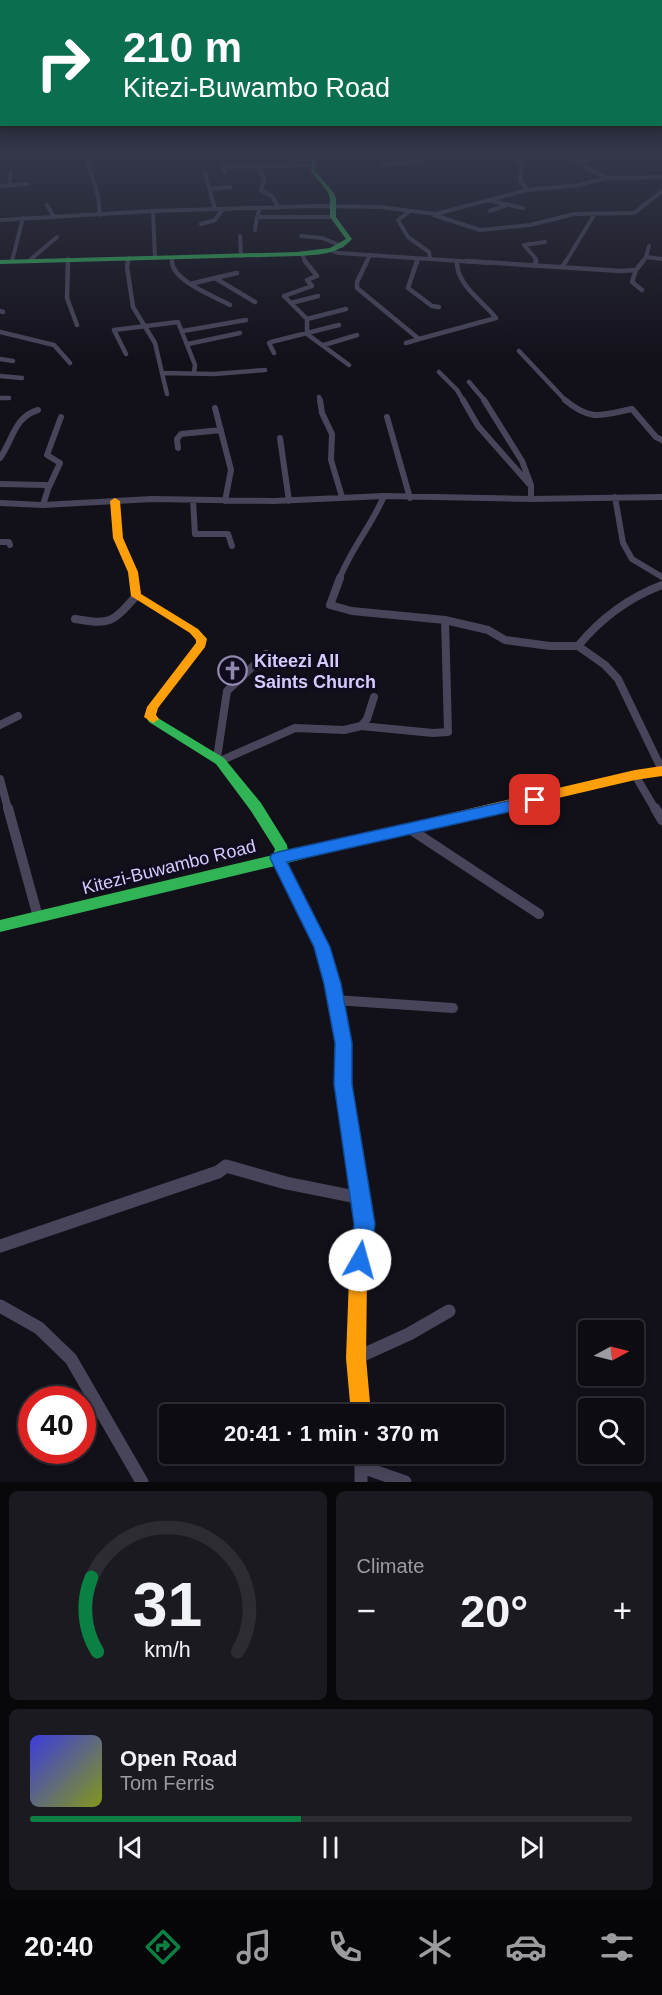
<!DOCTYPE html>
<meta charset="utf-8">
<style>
:root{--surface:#0e0c13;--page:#1c1a21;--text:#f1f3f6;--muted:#9b9ba0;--line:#2e2c33;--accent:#0b8043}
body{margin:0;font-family:Helvetica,sans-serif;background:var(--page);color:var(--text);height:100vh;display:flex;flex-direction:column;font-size:22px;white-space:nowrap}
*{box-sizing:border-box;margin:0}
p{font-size:20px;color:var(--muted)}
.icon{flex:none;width:33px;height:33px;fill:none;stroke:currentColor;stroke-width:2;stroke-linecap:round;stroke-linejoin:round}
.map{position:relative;height:1482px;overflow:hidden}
.details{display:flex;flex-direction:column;gap:9px;padding:9px;background:#08070a;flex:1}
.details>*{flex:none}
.banner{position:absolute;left:0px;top:0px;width:663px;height:126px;box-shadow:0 3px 9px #0003,0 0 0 2px var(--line);background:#0b6e4f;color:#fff;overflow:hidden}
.needle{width:39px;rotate:83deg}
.fabs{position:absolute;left:578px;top:1320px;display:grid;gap:12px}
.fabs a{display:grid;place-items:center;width:66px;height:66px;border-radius:6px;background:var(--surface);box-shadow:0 3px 9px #0003,0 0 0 2px var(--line);font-size:30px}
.speed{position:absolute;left:18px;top:1386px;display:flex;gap:12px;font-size:30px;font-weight:700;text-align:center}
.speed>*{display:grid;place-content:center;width:78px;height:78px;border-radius:50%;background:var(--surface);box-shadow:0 3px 9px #0003,0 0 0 2px var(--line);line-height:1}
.speed .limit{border:9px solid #d22;background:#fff;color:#111}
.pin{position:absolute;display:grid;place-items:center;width:51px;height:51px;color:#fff;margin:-26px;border-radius:12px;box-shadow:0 3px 9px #0006}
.me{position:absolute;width:66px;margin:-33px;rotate:7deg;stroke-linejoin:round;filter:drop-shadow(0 0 4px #0008)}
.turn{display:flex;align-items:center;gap:21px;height:126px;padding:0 24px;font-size:27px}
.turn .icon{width:78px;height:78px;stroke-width:2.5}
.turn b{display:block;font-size:42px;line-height:51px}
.big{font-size:45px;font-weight:700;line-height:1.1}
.details .card{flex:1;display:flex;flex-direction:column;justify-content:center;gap:9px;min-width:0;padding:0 21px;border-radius:9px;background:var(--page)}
.details .dial{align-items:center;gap:0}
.dial svg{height:156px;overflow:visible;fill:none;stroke:var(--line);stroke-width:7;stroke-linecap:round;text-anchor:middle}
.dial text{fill:var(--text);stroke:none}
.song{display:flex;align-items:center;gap:18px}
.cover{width:72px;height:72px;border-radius:9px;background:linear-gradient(135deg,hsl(240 70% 55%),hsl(70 70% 35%))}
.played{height:6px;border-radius:3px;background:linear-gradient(90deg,var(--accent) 45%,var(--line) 45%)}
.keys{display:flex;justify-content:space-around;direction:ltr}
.heat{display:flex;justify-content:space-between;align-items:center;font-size:33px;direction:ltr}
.details .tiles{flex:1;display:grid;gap:9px;grid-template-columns:1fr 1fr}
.card:last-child{grid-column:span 2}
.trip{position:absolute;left:159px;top:1404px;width:345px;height:60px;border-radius:6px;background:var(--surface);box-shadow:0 3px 9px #0003,0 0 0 2px var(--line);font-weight:700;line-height:60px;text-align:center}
.dock{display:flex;height:96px;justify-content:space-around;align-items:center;background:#060508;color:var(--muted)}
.dock .icon{width:42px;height:42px}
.dock .current{color:var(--accent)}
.dock b{font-size:27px;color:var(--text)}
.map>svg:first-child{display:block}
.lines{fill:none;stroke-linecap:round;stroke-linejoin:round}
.street-far5{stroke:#48455a;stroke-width:4}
.street-far4{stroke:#48455a;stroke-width:4.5}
.street-far3{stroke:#48455a;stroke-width:6}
.street-far2{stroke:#48455a;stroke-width:8}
.street-far1{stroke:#48455a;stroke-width:10}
.street{stroke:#48455a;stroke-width:13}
.fast{fill:#30b455;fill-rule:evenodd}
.slow{fill:#ff9f0a;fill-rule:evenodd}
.route{fill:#1a73e8;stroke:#114b97;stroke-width:1.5}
.labels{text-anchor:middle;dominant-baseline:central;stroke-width:6;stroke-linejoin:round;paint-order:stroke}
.poi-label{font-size:18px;font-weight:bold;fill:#d6cafe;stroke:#110c1d;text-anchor:start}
.street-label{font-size:18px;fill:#d6cafe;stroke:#110c1d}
</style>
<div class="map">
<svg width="662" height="1482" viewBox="0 0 662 1482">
<rect width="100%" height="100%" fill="#121019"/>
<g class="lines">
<path class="street-far5" d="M514,154L522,166L520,180L527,190
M86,156L98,196L100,215
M575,161L606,178
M578,161L597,158L594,154
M382,164L422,162V154
M259,165L264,181L261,190L272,196L279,208
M225,171L223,167L313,165
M205,173L215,209
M9,185L11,173
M0,186L28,184
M210,189L230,187
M487,200L523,208
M47,205L54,217
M260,208L257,217H333
M153,211L155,258
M410,211L398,220L408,237L429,252L430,259
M490,211L507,205
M434,215L480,230L530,225L574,214L634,213L662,191
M0,220L153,211L316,206L380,207L436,214L527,190L579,185L606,178L662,177
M201,224L215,220L223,209
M255,230L257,217
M240,236L241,256
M301,236L322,238L342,246
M330,250L338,253L490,263
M302,254L306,263
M646,257L649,246
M172,258V263
M30,260L57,237
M12,261L23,218
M68,263V259
M128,263L129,258
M366,263L370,255
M417,263L418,259
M535,263L536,259L524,245L545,242
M565,263L594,215
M642,263L646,257L662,259"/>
<path class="street-far4" d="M68,261L67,298L77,325
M128,261L127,267L133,307L155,343L162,373L214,374L265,370
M172,261C172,281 214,296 230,305
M305,261L317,276L307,280L312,286L284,296L307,319V334L349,365
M367,261L357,282V288L419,339L406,343
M417,261L408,288L432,306L439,307
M466,261L621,271L636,270L643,261
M535,266L536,261
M562,267L566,261
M636,270L632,282L642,290
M215,278L237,273
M190,284L215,278L255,302
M291,303L318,296
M0,311L3,312
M307,319L346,309
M183,331L246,320
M0,332L54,345L70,363
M419,339L496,318C483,301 456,285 457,261
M188,344L240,333
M324,345L357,335
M519,351L567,402
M274,353L269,343L271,342L339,325
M126,354L114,330L178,322L195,365L194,372
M0,359L13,361
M439,372L457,390L464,402
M162,373L167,394
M0,376L22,378
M469,382L486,402
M319,397L320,402
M0,398H9"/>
<path class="street-far3" d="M320,400L322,413L332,434L331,460L342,497
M463,400L478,426L531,486
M484,400L522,461L531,485V499
M565,400C591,422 602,415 632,409L656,437L662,440
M215,408L231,470L225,501
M387,417L410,498
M280,438L289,501
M178,448L177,439L181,434L221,430
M0,458C13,440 14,417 38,410
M0,484L46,485L48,489L43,505
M48,489L60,463L47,455L61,417
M615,497L623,543L632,559L662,577
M193,500L195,534H228L232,546
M0,503L43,505L152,499L274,501L384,496L531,499L662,497
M0,542H9L10,545
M339,580C350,550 372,525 384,496"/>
<path class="street-far2" d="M340,578L330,605L352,611L445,620L488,630L505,640L550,646H578C601,618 628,598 662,585
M75,619C111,625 112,623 136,596
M578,646L605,665L618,679L662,770
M0,725L18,716
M361,726L433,733L448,732L445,620
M217,758L227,691L266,654
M220,761L295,728L344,730L361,726L367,719L374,697
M635,775L655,809
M0,779L8,809"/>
<path class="street-far1" d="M8,808L38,917
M655,808L662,820
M410,829L539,914
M335,1000L453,1008"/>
<path class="street" d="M0,1246L218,1172L226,1166L286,1183L361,1198
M0,1306L39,1328L71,1359L142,1482
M356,1358L409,1334L449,1311
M361,1454V1482
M362,1467L405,1482"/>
<path class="fast" d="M313,154H317L315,171L333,192L336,198V217L352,239C338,255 316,255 297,256L0,264V260L297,252L330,248L346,239L330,217V198L328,192L311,171Z
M153,715L224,758L261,803L287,845L288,851L371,832L376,833L378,837L376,841L371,842L287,863L329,947L341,983L351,1043V1085L361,1146L358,1152L352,1155L346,1152L343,1146L335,1085V1043L325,983L315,948L275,866L0,932V920L273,855L275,849L251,811L216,764L149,722L147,719Z"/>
<path class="slow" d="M115,498L120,501L123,538L138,572L141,594L198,629L207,639L205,647L158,708L156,715L159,719L153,723L144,717L147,707L196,643V640L190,633L131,596L128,572L113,538L110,501Z
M662,766V776L635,780L371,842L366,841L364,837L366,833L371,832L635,770Z
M352,1137L358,1140L361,1146L373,1224L367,1278L366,1358L371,1414H351L346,1358L349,1278L355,1224L343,1146L346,1140Z"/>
</g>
<linearGradient id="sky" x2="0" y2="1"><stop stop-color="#0a090e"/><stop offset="0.43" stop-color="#333749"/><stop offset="1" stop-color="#333749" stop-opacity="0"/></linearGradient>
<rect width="662" height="362" fill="url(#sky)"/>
<path class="route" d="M535,795L540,796L542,800L540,804L535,806L287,862L330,947L341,984L352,1043V1084L375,1224L370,1260L367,1267L360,1270L353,1267L350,1260L354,1224L334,1084L335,1043L324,984L314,947L270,858L272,854L278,852Z"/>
<defs>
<symbol id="church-ring" viewBox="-11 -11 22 22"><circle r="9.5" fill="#110c1d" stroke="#9189ae" stroke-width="1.5"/><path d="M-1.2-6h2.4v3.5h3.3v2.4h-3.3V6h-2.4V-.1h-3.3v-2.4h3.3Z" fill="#9189ae"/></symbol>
</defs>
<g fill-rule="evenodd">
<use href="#church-ring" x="216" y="654" width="33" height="33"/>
</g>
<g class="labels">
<g class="poi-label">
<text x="254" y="661">Kiteezi All<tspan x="254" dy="21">Saints Church</tspan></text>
</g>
<g class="street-label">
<text transform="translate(169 867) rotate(-14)">Kitezi-Buwambo Road</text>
</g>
</g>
</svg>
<div class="fabs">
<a><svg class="needle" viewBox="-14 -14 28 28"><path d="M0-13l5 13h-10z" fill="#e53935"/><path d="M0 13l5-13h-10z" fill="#9b9ba0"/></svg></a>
<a><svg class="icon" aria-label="search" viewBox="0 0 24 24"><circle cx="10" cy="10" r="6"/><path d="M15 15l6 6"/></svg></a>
</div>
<div class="speed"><div class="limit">40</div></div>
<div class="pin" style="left:535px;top:800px;background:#d93025"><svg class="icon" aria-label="arrive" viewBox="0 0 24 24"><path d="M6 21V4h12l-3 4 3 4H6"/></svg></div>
<svg class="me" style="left:360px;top:1260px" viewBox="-20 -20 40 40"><circle r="19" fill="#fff"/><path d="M0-13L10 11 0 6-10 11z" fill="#1a73e8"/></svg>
<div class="trip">20:41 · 1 min · 370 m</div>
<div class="banner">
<div class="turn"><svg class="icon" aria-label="right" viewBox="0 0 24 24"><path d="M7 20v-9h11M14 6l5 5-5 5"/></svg><div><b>210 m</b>Kitezi-Buwambo Road</div></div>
</div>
</div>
<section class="details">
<div class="tiles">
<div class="card dial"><svg viewBox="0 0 100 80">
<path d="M14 69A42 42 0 1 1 86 69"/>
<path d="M14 69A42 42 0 0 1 11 31" stroke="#0b8043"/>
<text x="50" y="56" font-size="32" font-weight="700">31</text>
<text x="50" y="72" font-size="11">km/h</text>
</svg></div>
<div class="card"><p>Climate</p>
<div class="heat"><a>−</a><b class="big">20°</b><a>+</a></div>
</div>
<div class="card">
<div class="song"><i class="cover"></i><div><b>Open Road</b><p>Tom Ferris</p></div></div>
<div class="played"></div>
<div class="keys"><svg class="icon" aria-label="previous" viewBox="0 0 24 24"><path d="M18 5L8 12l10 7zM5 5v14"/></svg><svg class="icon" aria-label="pause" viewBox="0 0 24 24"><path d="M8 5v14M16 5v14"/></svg><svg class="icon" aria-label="next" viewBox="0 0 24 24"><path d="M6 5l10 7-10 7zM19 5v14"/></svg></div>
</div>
</div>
</section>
<nav class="dock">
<b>20:40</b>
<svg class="icon current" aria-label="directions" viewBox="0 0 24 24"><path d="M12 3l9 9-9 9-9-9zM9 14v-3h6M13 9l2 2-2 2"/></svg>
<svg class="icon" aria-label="music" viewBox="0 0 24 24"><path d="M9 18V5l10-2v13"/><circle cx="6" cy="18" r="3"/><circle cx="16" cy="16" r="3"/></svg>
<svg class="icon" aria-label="phone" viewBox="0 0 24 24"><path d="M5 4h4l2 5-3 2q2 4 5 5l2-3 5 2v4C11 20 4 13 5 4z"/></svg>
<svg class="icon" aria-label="climate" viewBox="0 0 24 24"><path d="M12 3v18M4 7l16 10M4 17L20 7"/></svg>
<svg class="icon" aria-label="car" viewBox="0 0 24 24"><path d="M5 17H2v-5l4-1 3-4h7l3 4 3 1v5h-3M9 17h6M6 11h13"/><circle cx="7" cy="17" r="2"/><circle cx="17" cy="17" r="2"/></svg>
<svg class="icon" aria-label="filters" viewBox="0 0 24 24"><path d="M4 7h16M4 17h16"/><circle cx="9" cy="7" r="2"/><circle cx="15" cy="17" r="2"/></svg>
</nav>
